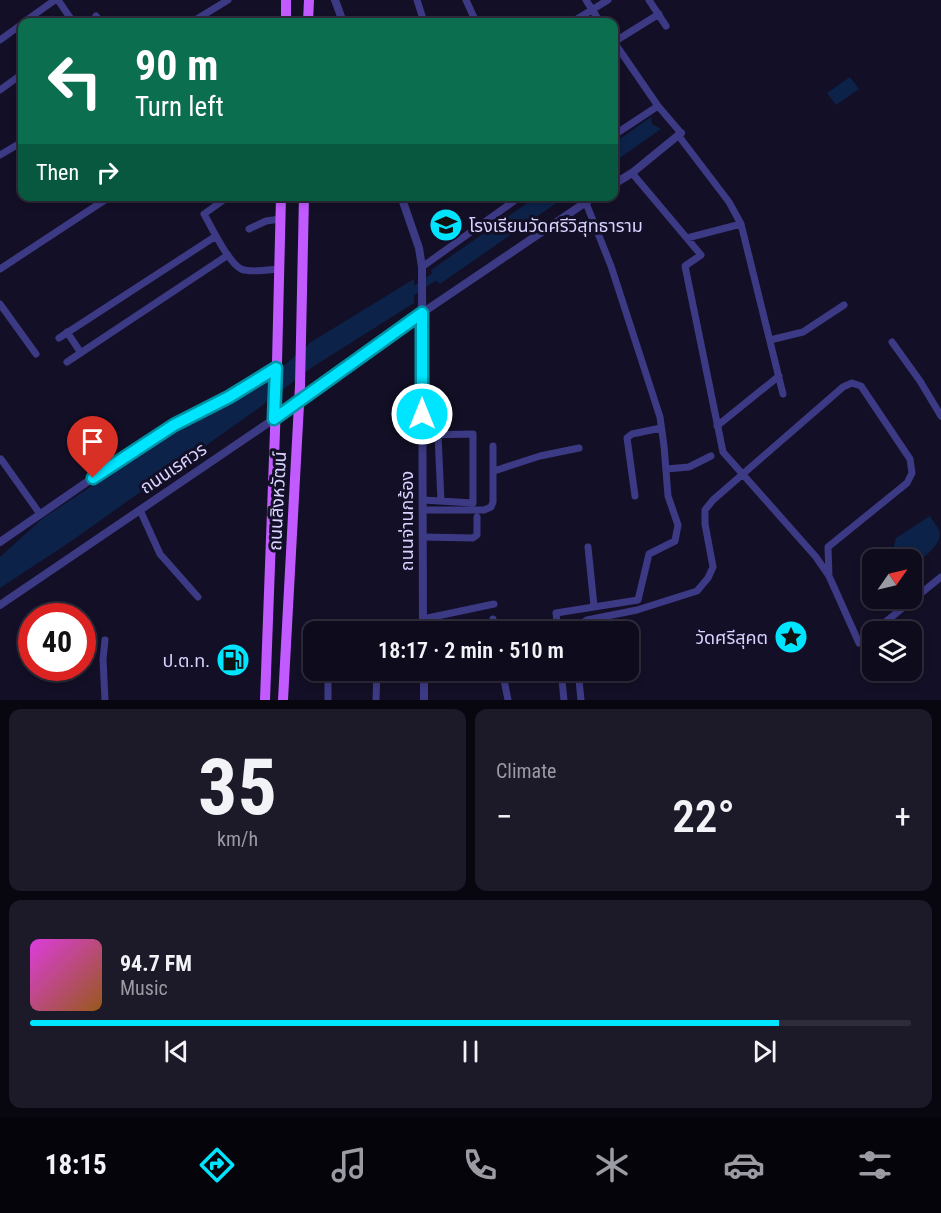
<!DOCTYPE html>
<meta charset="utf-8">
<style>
:root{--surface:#0e0b1c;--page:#1c1929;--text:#f1f3f6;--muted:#9b9ba3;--line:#2e2b3b;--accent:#00e5ff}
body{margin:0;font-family:"Roboto Condensed","Noto Sans Thai",sans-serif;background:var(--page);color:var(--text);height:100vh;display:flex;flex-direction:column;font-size:22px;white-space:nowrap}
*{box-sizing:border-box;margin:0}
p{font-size:20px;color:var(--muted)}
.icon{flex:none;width:33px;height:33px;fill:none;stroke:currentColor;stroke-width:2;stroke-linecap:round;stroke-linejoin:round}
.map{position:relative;height:700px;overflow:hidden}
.details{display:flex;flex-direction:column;gap:9px;padding:9px;background:#08060f;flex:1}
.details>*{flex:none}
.banner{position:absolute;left:18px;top:18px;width:600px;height:183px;border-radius:12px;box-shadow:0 3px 9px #0003,0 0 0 2px var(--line);background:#0b6e4f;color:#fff;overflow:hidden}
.needle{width:39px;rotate:56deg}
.buttons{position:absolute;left:862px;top:549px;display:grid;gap:12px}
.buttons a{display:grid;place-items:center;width:60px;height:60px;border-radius:12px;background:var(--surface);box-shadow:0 3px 9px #0003,0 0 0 2px var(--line);font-size:30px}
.speed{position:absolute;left:18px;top:603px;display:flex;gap:12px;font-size:30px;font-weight:700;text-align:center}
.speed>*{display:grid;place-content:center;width:78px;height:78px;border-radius:50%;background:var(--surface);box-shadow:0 3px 9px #0003,0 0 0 2px var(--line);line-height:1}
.speed .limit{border:9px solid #d22;background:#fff;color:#111}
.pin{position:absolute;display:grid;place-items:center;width:51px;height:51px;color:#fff;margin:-62px -26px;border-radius:50% 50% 50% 0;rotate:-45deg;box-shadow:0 0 6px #0007}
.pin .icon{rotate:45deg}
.me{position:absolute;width:66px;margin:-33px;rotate:0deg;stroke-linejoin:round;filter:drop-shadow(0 0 4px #0008)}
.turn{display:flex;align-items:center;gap:21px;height:126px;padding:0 18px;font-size:27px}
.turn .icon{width:78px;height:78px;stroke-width:2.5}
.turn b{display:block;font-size:42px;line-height:51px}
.then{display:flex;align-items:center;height:57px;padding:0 18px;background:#0003;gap:12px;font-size:22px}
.big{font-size:45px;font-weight:600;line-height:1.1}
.details .card{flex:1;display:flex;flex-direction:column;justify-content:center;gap:9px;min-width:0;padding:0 21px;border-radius:12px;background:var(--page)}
.details .dial{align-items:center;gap:0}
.dial b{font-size:78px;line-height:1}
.song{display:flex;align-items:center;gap:18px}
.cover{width:72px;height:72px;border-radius:9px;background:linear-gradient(135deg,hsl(300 70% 55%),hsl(30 70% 35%))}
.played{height:6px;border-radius:3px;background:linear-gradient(90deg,var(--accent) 85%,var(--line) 85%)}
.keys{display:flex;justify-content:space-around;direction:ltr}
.heat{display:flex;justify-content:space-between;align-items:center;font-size:33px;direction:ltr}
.details .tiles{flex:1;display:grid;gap:9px;grid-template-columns:1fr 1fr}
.card:last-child{grid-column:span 2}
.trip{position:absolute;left:303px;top:621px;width:336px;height:60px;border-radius:12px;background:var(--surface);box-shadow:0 3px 9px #0003,0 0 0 2px var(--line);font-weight:600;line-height:60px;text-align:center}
.tab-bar{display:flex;height:96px;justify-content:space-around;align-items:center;background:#06040b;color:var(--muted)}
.tab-bar .icon{width:42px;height:42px}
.tab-bar .active{color:var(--accent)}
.tab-bar b{font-size:27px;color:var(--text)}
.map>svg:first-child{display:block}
.water{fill:#0c2248}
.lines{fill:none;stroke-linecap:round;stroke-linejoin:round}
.canal{stroke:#0c2248;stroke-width:8}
.minor{stroke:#3d3a85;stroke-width:7}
.tertiary{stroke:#3d3a85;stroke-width:8}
.primary{stroke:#c25bff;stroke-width:10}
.route-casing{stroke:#0095a6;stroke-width:15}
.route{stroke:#00e5ff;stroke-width:10}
.labels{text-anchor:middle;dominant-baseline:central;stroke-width:6;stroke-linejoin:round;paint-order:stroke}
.poi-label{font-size:18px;fill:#d9d4ff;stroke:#130f26;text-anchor:end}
.street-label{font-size:18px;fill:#d9d4ff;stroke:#130f26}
</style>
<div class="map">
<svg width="941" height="700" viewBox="0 0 941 700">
<rect width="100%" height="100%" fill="#130f26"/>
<path class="water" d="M850,77L859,89L836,105L827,93Z
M651,117L652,124L661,129L614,162V143Z
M536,197H565L440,284L433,278L431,270Z
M414,279V303L311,368L263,405L70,542L0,588V557L43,518L159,442L264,383L311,342Z
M930,516C933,521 938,527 940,533C941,545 921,560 912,565V560L896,559L892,554L896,538Z"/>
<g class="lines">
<path class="canal" d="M407,295L440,273"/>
<path class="minor" d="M58,0L73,22
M417,0L424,22
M466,0L476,22
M586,0L600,22
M649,0L666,26
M96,16L101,22
M24,22L55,0
M192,22L228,0
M572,22L608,0
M0,40L22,24
M614,42L658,106L681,133
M614,42L659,14
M0,90L22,74
M614,135L658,106
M678,135L729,202L741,224L783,394
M0,155L22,142
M632,173L701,255L685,266L723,452L816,557L829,576L859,643L873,632
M229,196L204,214C212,228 228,262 241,269C250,273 268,270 278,269
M249,229L266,221L280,219
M687,238L741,224
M422,267L521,196
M0,269L111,196
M0,304L36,354
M67,332L81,353
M59,338L216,236
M770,340L803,332L844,305
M892,342L920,381L941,416
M67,362L228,255
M717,426L779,376
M422,435L473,434V503L423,500
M438,435L441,501
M1,459L40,514
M666,469L689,467L711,456
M494,471L540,456L579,448
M635,496L627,438L632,434L661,428
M140,510L160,554L198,597
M423,510H484L491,507L493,502V446
M423,537L473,538L477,535V517
M588,547L594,606
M423,619L494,604
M493,619L495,632
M558,632L556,613L638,600L649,554L675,541L678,525L668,496L664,446L660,417L611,266L586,203
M575,632L578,626L587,620L637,610L697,591L708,578L713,567L705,524V510L713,500L843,387L852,383L861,386L910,459L912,473L907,483L828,547L829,576
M873,632L941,577
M502,670L508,700
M561,670L564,700
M578,670L581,700
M105,700L103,659L105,640
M328,700V670
M376,700L377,670"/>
<path class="tertiary" d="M335,0L343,22
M614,184L632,173L681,133
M401,196L419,248L422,267L423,632
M0,542L145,442L174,425L229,397L276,368
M0,605L274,419L422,313L595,196
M424,670V700"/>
<path class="primary" d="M286,22V0
M308,22L309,0
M265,700L276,404L281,196
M283,700L300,386L304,196"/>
</g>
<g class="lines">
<defs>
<path id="route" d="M93,478L174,425L229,397L276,368L274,419L422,313V414"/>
</defs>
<use href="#route" class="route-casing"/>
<use href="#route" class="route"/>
</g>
<defs>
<symbol id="school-disc" viewBox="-11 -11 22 22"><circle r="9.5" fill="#00e5ff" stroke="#130f26"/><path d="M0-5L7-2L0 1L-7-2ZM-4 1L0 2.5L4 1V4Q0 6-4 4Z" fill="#111"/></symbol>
<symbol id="sight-disc" viewBox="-11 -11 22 22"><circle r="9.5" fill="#00e5ff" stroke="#130f26"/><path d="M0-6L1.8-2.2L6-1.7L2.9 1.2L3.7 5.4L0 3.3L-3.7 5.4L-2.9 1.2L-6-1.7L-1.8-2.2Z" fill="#111"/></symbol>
<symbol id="fuel-disc" viewBox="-11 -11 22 22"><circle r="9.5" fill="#00e5ff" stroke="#130f26"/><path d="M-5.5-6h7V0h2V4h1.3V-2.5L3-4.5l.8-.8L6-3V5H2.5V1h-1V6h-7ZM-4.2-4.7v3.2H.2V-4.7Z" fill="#111"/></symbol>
</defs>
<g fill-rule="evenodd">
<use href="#school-disc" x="427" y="206" width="38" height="38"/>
<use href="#sight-disc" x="772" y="618" width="38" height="38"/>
<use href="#fuel-disc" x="214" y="641" width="38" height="38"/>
</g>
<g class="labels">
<g class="poi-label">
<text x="469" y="225" text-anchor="start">โรงเรียนวัดศรีวิสุทธาราม</text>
<text x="768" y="637">วัดศรีสุคต</text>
<text x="210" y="660">ป.ต.ท.</text>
</g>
<g class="street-label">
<text transform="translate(173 468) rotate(-34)">ถนนเรศวร</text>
<text transform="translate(277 501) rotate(-87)">ถนนสิงหวัฒน์</text>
<text transform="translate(406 521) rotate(-90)">ถนนจ่านกร้อง</text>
</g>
</g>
</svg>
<div class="buttons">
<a><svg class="needle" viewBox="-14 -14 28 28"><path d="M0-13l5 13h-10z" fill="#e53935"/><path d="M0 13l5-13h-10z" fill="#9b9ba3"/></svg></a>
<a><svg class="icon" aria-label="layers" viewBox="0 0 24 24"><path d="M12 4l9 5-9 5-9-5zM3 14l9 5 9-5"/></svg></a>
</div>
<div class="speed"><div class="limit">40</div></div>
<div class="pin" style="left:93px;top:478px;background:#d93025"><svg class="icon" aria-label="arrive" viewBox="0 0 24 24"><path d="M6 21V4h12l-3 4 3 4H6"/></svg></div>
<svg class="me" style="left:422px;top:414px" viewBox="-20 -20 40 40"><circle r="17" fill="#00e5ff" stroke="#fff" stroke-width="3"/><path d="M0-11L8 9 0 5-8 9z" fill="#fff"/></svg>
<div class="trip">18:17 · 2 min · 510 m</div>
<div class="banner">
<div class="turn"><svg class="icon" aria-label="left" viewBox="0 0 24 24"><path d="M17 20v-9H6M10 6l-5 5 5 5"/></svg><div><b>90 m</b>Turn left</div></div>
<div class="then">Then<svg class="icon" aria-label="right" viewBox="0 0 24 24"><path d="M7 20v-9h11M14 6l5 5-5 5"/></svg></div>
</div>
</div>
<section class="details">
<div class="tiles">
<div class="card dial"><b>35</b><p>km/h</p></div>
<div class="card"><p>Climate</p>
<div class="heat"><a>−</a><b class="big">22°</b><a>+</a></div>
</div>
<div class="card">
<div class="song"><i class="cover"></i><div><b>94.7 FM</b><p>Music</p></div></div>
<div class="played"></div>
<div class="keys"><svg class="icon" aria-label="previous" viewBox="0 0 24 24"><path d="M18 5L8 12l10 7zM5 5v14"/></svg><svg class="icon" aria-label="pause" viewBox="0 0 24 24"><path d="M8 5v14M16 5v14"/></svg><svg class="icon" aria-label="next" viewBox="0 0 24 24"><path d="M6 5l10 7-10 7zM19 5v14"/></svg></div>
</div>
</div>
</section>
<nav class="tab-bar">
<b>18:15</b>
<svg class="icon active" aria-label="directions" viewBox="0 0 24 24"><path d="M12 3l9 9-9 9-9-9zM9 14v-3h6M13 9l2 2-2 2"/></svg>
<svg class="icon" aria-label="music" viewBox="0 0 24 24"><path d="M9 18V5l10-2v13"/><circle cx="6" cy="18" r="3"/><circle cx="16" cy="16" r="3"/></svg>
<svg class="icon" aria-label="phone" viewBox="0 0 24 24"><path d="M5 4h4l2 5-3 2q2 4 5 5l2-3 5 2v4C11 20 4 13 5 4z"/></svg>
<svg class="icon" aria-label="climate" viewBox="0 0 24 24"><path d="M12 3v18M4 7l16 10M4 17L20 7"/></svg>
<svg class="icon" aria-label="car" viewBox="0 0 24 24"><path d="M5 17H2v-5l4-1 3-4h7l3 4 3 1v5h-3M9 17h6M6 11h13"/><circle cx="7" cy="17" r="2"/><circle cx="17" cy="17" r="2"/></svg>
<svg class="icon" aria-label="filters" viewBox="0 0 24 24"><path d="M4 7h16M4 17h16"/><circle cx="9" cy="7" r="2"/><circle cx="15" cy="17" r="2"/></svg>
</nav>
